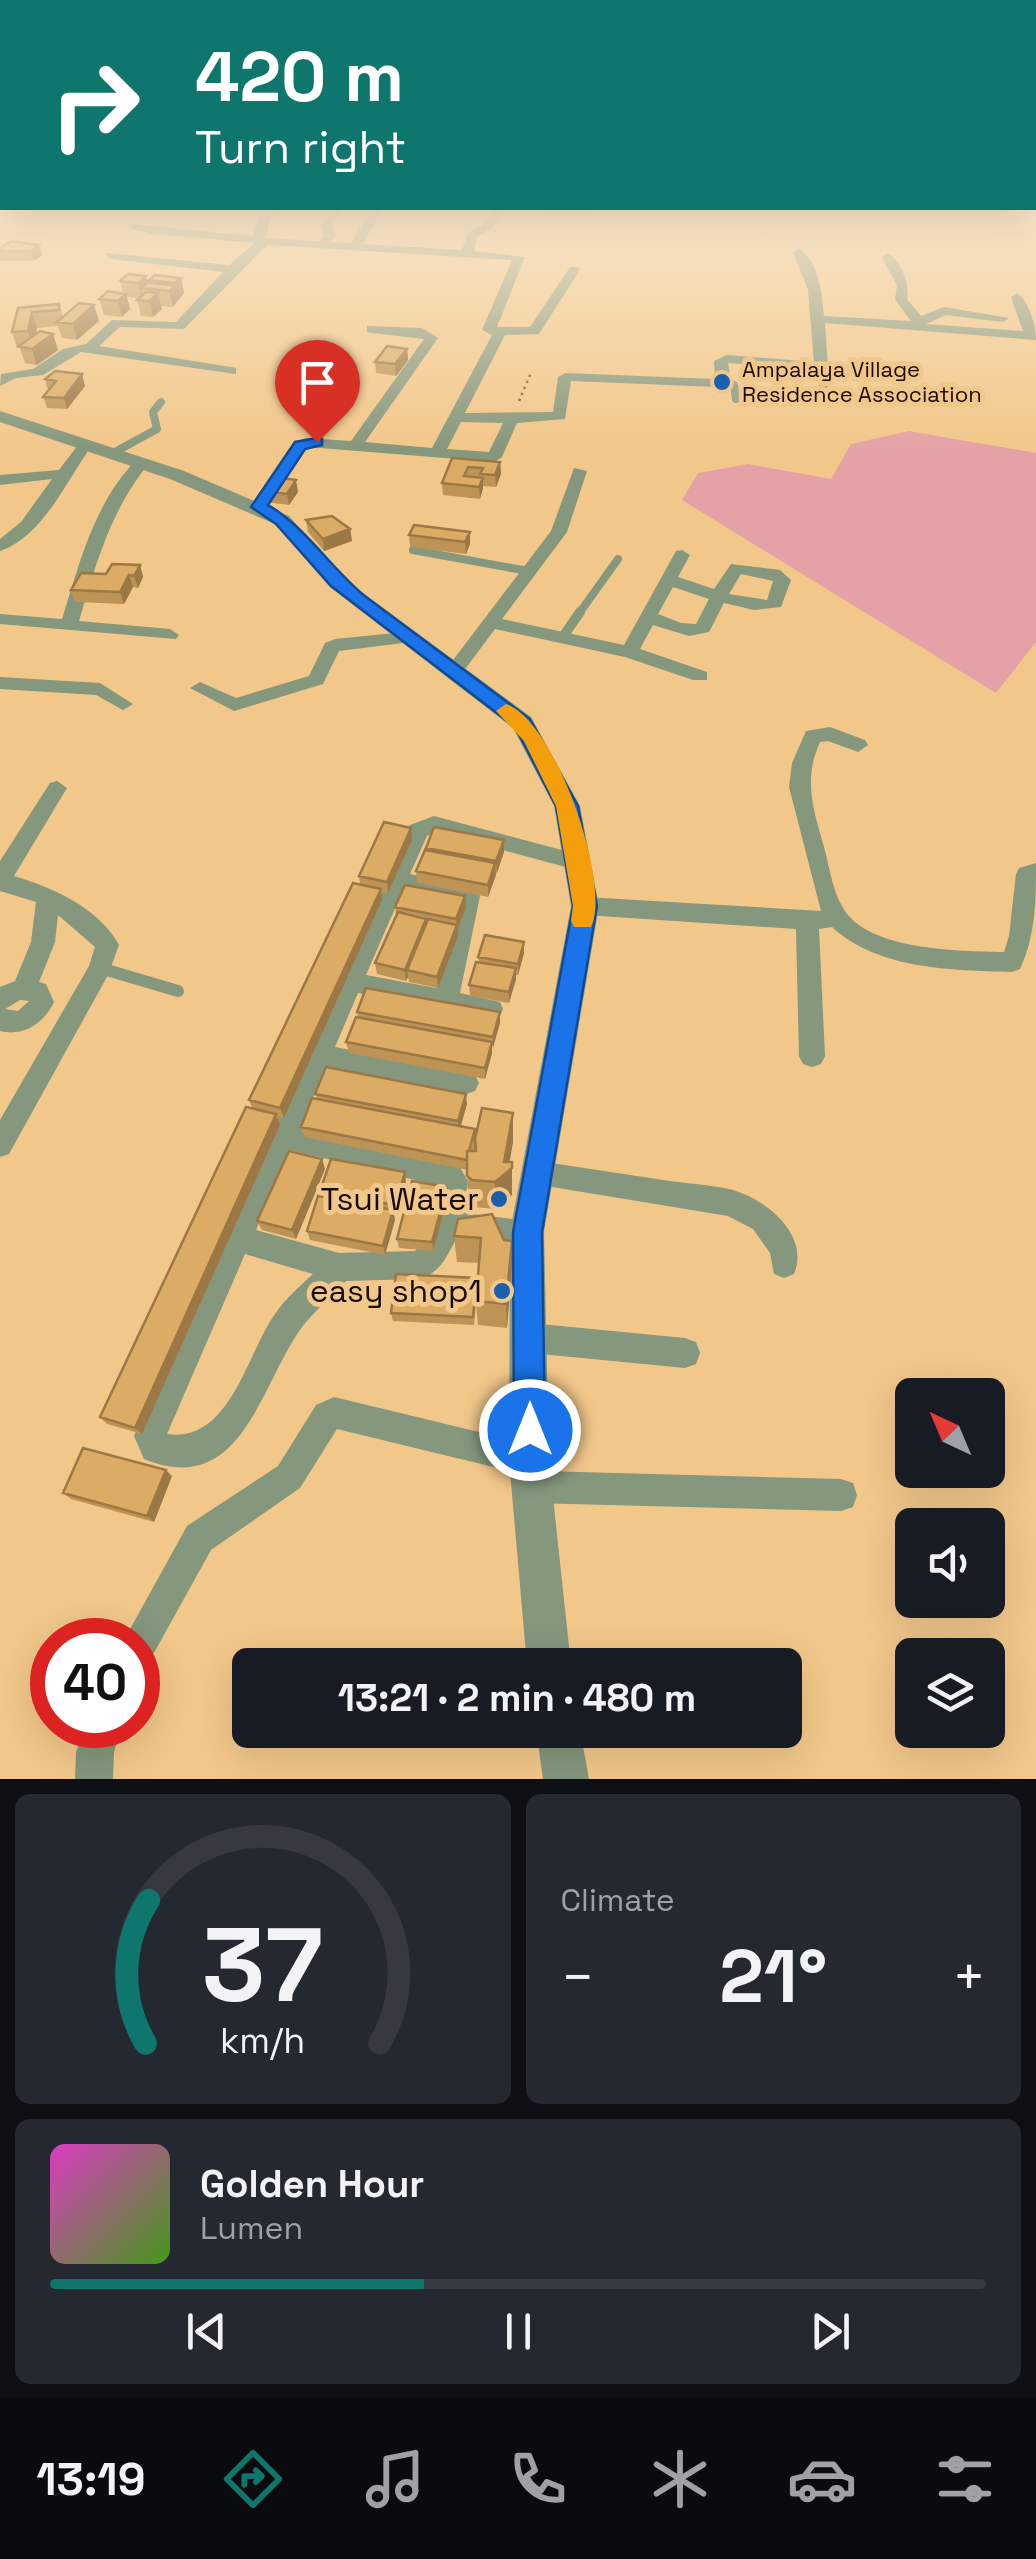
<!DOCTYPE html>
<meta charset="utf-8">
<style>
:root{--surface:#171b24;--page:#242831;--text:#f1f3f6;--muted:#9ea1a6;--line:#363941;--accent:#0f766e}
body{margin:0;font-family:"Space Grotesk",sans-serif;background:var(--page);color:var(--text);height:100vh;display:flex;flex-direction:column;font-size:38px;white-space:nowrap}
*{box-sizing:border-box;margin:0}
p{font-size:32px;color:var(--muted)}
.icon{flex:none;width:55px;height:55px;fill:none;stroke:currentColor;stroke-width:2;stroke-linecap:round;stroke-linejoin:round}
.map{position:relative;height:1779px;overflow:hidden}
.side{display:flex;flex-direction:column;gap:15px;padding:15px;background:#0d0f14;flex:1}
.side>*{flex:none}
.banner{position:absolute;left:0px;top:0px;width:1038px;height:210px;box-shadow:0 10px 40px #0002;background:#0f766e;color:#fff;overflow:hidden}
.needle{width:65px;rotate:316deg}
.fabs{position:absolute;left:895px;top:1378px;display:grid;gap:20px}
.fabs a{display:grid;place-items:center;width:110px;height:110px;border-radius:15px;background:var(--surface);box-shadow:0 10px 40px #0002;font-size:50px}
.speed{position:absolute;left:30px;top:1618px;display:flex;gap:20px;font-size:50px;font-weight:700;text-align:center}
.speed>*{display:grid;place-content:center;width:130px;height:130px;border-radius:50%;background:var(--surface);box-shadow:0 10px 40px #0002;line-height:1}
.speed .limit{border:15px solid #d22;background:#fff;color:#111}
.pin{position:absolute;display:grid;place-items:center;width:85px;height:85px;color:#fff;margin:-102px -42px;border-radius:50% 50% 50% 0;rotate:-45deg;box-shadow:0 0 10px #0007}
.pin .icon{rotate:45deg}
.me{position:absolute;width:110px;margin:-55px;rotate:0deg;stroke-linejoin:round;filter:drop-shadow(0 0 8px #0008)}
.turn{display:flex;align-items:center;gap:35px;height:210px;padding:0 30px;font-size:45px}
.turn .icon{width:130px;height:130px;stroke-width:2.5}
.turn b{display:block;font-size:70px;line-height:85px}
.big{font-size:75px;font-weight:700;line-height:1.1}
.side .card{flex:1;display:flex;flex-direction:column;justify-content:center;gap:15px;min-width:0;padding:0 35px;border-radius:15px;background:var(--page)}
.side .dial{align-items:center;gap:0}
.dial svg{height:260px;overflow:visible;fill:none;stroke:var(--line);stroke-width:7;stroke-linecap:round;text-anchor:middle}
.dial text{fill:var(--text);stroke:none}
.song{display:flex;align-items:center;gap:30px}
.cover{width:120px;height:120px;border-radius:15px;background:linear-gradient(135deg,hsl(310 70% 55%),hsl(100 70% 35%))}
.played{height:10px;border-radius:5px;background:linear-gradient(90deg,var(--accent) 40%,var(--line) 40%)}
.keys{display:flex;justify-content:space-around;direction:ltr}
.heat{display:flex;justify-content:space-between;align-items:center;font-size:55px;direction:ltr}
.side .tiles{flex:1;display:grid;gap:15px;grid-template-columns:1fr 1fr}
.card:last-child{grid-column:span 2}
.trip{position:absolute;left:232px;top:1648px;width:570px;height:100px;border-radius:15px;background:var(--surface);box-shadow:0 10px 40px #0002;font-weight:700;line-height:100px;text-align:center}
.menu{display:flex;height:160px;justify-content:space-around;align-items:center;background:#090b0e;color:var(--muted)}
.menu .icon{width:70px;height:70px}
.menu .active{color:var(--accent)}
.menu b{font-size:45px;color:var(--text)}
.map>svg:first-child{display:block}
.green{fill:#e4a2a6}
.lines{fill:none;stroke-linecap:round;stroke-linejoin:round}
.path{stroke:#7c603e;stroke-width:2.5;stroke-dasharray:2.5 4;stroke-linecap:butt}
.service-far3{stroke:#85977d;stroke-width:6}
.service-far2{stroke:#85977d;stroke-width:8}
.service-far1{stroke:#85977d;stroke-width:10}
.service{stroke:#85977d;stroke-width:12}
.minor{fill:#85977d;fill-rule:evenodd}
.tertiary{fill:#85977d;fill-rule:evenodd}
.wall{fill:#be9456}
.shaded-wall{fill:#9b7846}
.building{fill:#ddac64;stroke:#9b7846;stroke-width:2.5}
.route{fill:#1a73e8;stroke:#114b97;stroke-width:2.5}
.slow{fill:#f59e0b}
.poi-dot{fill:#1b5faf;stroke:#f2c78a;stroke-width:4}
.labels{text-anchor:middle;dominant-baseline:central;stroke-width:10;stroke-linejoin:round;paint-order:stroke}
.far-poi-label{font-size:22px;fill:#1a0b00;stroke:#f2c78a;text-anchor:start}
.near-poi-label{font-size:32px;fill:#1a0b00;stroke:#f2c78a;text-anchor:end}
</style>
<div class="map">
<svg width="1036" height="1779" viewBox="0 0 1036 1779">
<rect width="100%" height="100%" fill="#f2c78a"/>
<path class="green" d="M909,431L1036,453V642L996,693L682,500L698,473L748,464L831,479L851,444Z"/>
<g class="lines">
<path class="path" d="M519,401L531,373"/>
<path class="service-far3" d="M724,380L730,383
M823,383L821,367L909,369"/>
<path class="service-far2" d="M725,381L734,385L736,399
M823,381L824,393
M113,453L157,429L153,412L161,402
M413,550L528,571
M578,615L618,559"/>
<path class="service-far1" d="M562,638L580,612"/>
<path class="service" d="M100,968L178,991"/>
<path class="minor" d="M269,208L285,210L270,218L266,238L320,241L324,235L320,226L335,208L341,211L332,226L336,235L331,242L351,243L373,208H383L363,244L462,250L468,233L484,224L496,208H506L492,228L477,237L474,251L525,257L497,327H530L570,267H578L580,270L539,334L505,335L465,413L553,412L558,377L565,373L715,379L714,361L726,355L814,362L808,290L793,252L799,248C819,263 822,292 824,316L911,321L895,299L897,286L882,257L888,253C901,262 910,283 907,299L921,316L944,307L1009,318L1003,322L946,315L926,324L1023,331L1011,297L1017,293C1029,300 1036,326 1036,340L825,323L828,367L821,371L728,363L731,380L716,387L571,381L565,419L517,423L502,457L494,462L308,447L265,510L259,512L251,507L295,442L306,438L351,441L424,339L372,333L367,332V326L422,328L438,338L365,442L432,448L492,335L482,330L512,260L267,245L184,329L120,327L99,346L231,367L236,368V374L81,352L43,375L16,378L0,386L1,374L33,369L63,349L86,344L112,320L176,322L223,272L111,259L105,255L107,253L229,265L255,243L152,234L131,228V224L253,236L259,216ZM461,422L503,423L489,452L447,449Z
M510,208H616L571,216Z
M648,208H682L683,209L678,212Z
M81,441L93,444C67,479 44,536 0,551V539L21,522L52,479L0,485V475L59,470Z
M137,459L150,462C111,509 96,563 79,621L170,629L179,635L176,639L0,624V614L62,619C80,562 94,503 137,459Z
M574,468L587,471L567,532L502,619L624,645L676,551L682,550L690,555L678,577L714,589L731,564L780,570L791,580L781,607L754,610L724,603L709,632L689,636L653,625L640,649L707,672V680H693L625,657L495,629L460,676H446L444,672L551,531ZM741,574L773,581L767,600L729,594ZM673,587L709,599L696,624L681,623L658,614Z
M405,632L414,638L411,642L339,651L323,684L234,711L190,688L200,682L236,698L309,676L325,643L335,639Z
M0,677L100,683L133,704L123,710L96,695L0,689Z
M830,727L865,740L868,745L858,752L828,741L820,742C804,777 812,805 822,840C829,862 831,888 843,908C868,951 960,951 1004,952L1009,936L1016,874L1019,868L1036,863C1036,899 1036,935 1020,969L1012,972C952,970 879,970 832,927L819,929L825,1056L821,1064L812,1067L803,1064L799,1056L796,929L585,915L577,912L574,906L577,900L585,897L821,911L789,787L792,763L806,731Z
M57,781L67,788L14,876C53,888 98,907 119,945L108,975L9,1154L0,1157V1120L89,966L95,947L58,915L55,942L39,982L46,984L54,1002C44,1023 24,1037 0,1031V987L15,981L31,942L36,902L0,891V861L50,783ZM20,1000L29,1001L18,1011L5,1009Z
M434,816L577,854L588,862L577,870L435,832L427,836L410,874L469,887L477,890L480,896L460,993L500,1002L503,1009L500,1016L491,1019L358,993L335,1047L466,1072L475,1075L479,1083L475,1091L466,1094L326,1067L300,1128L459,1166L468,1181L465,1213L537,1222L541,1232L537,1242L527,1246L458,1235C448,1254 442,1271 421,1279L346,1281C328,1300 307,1317 294,1339C258,1397 236,1497 144,1459L134,1436L407,831L410,825ZM403,890L457,902L436,988L366,975ZM290,1150L440,1186C437,1211 435,1233 415,1251L339,1253L256,1230ZM245,1254L313,1274C300,1286 285,1299 275,1314C246,1355 230,1443 167,1434Z
M538,1161C582,1168 626,1174 670,1181C691,1184 713,1185 733,1190C767,1200 810,1235 794,1274L784,1278L774,1274L770,1253L753,1229L728,1216L528,1183L524,1174L528,1165Z
M530,1323L685,1338L696,1342L700,1353L696,1364L685,1368L530,1353L519,1349L515,1338L519,1327Z
M334,1397L529,1444L540,1449L545,1460L541,1471L841,1479L853,1483L857,1495L853,1507L841,1511L531,1503L519,1499L515,1487L522,1474L337,1429L300,1488L211,1550L150,1660L138,1665V1640H124L187,1526L278,1466L316,1405Z
M86,1725H122L114,1752L113,1779H75L76,1752Z"/>
<path class="tertiary" d="M0,411L184,471L289,516L344,579L531,717L580,806L599,906L544,1232L549,1460L571,1665H527L509,1460L510,1232L571,906L554,806L513,728L330,587L275,524L170,479L0,422Z
M536,1730H580L589,1779H543Z"/>
</g>
<path class="wall" d="M11,241L42,255L34,261H0V248Z
M146,276L147,283H149V280L181,278L184,293L173,307L161,306L162,309L153,317L141,316L137,300L139,298L127,297L130,309L122,317L104,315L99,299L123,293L120,281Z
M59,304L63,317L94,305L99,321L77,340L62,338L58,326L37,328L35,335L53,334L58,350L37,365L25,363L20,348H17L12,332L18,308Z
M407,349L408,360L396,376L376,373L375,362Z
M45,379L85,386L67,409L47,408L43,397L48,390Z
M452,458L500,462L501,474L496,487L483,486L480,499L443,495L442,483Z
M264,491L298,492L289,505L266,502Z
M306,520L350,529L352,541L324,551L308,532Z
M470,532V544L466,554L410,547L409,535Z
M140,565L143,577L138,588L133,587L124,604L75,602L71,590L106,574Z
M412,840L388,893L381,892L382,900L284,1118L277,1117L280,1125L142,1434L107,1424L100,1417L252,1108L249,1100L360,884L359,876Z
M504,840V852L488,897L417,883L416,871L426,850V848Z
M395,907L466,908L457,931L458,937L438,988L409,982L408,977L406,981L377,974L375,963L396,915Z
M524,942V953L518,975H516L509,1003L470,996L469,985L479,962L478,957Z
M357,1012H500V1023L492,1048V1053L485,1079L349,1053L346,1042L358,1017Z
M315,1094L467,1104L461,1126L476,1135L513,1142L509,1162H512V1195L496,1209L474,1207L469,1203L467,1170L304,1137L301,1127L317,1098Z
M322,1159L325,1169L296,1239L262,1230L257,1221Z
M406,1182L396,1215L394,1214L395,1220L385,1255L310,1240L307,1231L322,1197L320,1191Z
M448,1197L433,1251L399,1248L397,1239Z
M458,1219L512,1266L507,1328L478,1325L476,1304L474,1325L393,1321L391,1313L477,1284L479,1263L457,1262L454,1236Z
M172,1476L154,1522L71,1499L63,1493Z"/>
<path class="shaded-wall" d="M39,245L42,255L34,261L31,251Z
M146,276L149,289L141,288L144,297L142,299L138,283Z
M181,278L184,293L173,307L169,291Z
M158,293L162,309L153,317L149,301Z
M126,294L130,309L122,317L118,301Z
M94,305L99,321L77,340L73,324Z
M32,312L37,328L33,347L28,331Z
M53,334L58,350L37,365L32,349Z
M407,349L408,360L396,376L395,364Z
M82,374L85,386L67,409L64,398Z
M500,462L501,474L496,487L495,475Z
M483,478V489L480,499L479,487Z
M296,480L298,492L289,505L287,494Z
M350,529L352,541L324,551L323,539Z
M470,532V544L466,554L465,542Z
M140,565L143,577L138,588L134,576Z
M129,575L133,587L124,604L120,592Z
M411,828L412,840L388,893L387,882Z
M504,840V852L497,873L496,861Z
M495,863L496,875L488,897V885Z
M381,889L382,900L284,1118L280,1108Z
M465,896L466,908L457,931L456,919Z
M426,919L427,930L407,970L408,977L406,981L405,970Z
M457,925L458,937L438,988L437,977Z
M524,942V953L518,975V964Z
M516,968V980L509,1003V992Z
M500,1012V1023L493,1048V1037Z
M492,1042V1053L485,1079V1068Z
M466,1094L467,1104L459,1132L458,1121Z
M513,1113V1142L508,1172L512,1168V1195L496,1209L495,1182L504,1162Z
M276,1114L280,1125L142,1434L135,1428Z
M322,1159L325,1169L296,1239L292,1230Z
M405,1172L406,1182L396,1215L395,1205Z
M447,1187L448,1197L433,1251L432,1242Z
M393,1210L395,1220L385,1255L383,1246Z
M512,1241V1266L507,1328L506,1304Z
M166,1470L172,1476L154,1522L147,1516Z"/>
<path class="building" d="M11,241L39,245L31,251H0V248Z
M128,274L146,276L138,283L120,281Z
M155,275L181,278L174,283L149,280Z
M148,282L176,286L169,291L141,288Z
M108,291L126,294L118,301L99,299Z
M146,292L158,293L149,301L137,300Z
M79,303L94,305L73,324L57,322Z
M59,304V310L32,312L28,331L12,332L18,308Z
M40,331L53,334L32,349L19,346Z
M387,346L407,349L395,364L375,362Z
M55,371L82,374L64,398L43,397L56,381L45,379Z
M452,458L500,462L495,475L480,474L483,468L468,467L464,476L483,478L479,487L442,483Z
M273,477L296,480L287,494L264,491Z
M332,516L350,529L323,539L306,520Z
M414,525L470,532L465,542L409,535Z
M112,564L140,565L134,576L129,575L120,592L71,590L81,573L106,574Z
M384,822L411,828L387,882L359,876Z
M434,827L504,840L496,861L426,848Z
M425,850L495,863L488,885L416,871Z
M353,883L381,889L280,1108L249,1100Z
M405,885L465,896L456,919L395,907Z
M398,912L426,919L405,970L375,963Z
M428,919L457,925L437,977L407,970Z
M485,935L524,942L518,964L478,957Z
M476,962L516,968L509,992L469,985Z
M366,988L500,1012L493,1037L357,1012Z
M356,1017L492,1042L485,1068L346,1042Z
M326,1067L466,1094L458,1121L315,1094Z
M312,1098L475,1129L469,1151H467V1160L301,1127Z
M246,1107L276,1114L135,1428L100,1417Z
M482,1108L513,1113L504,1162H512V1168L495,1182L472,1180L467,1176V1151H476L475,1139Z
M289,1151L322,1159L292,1230L257,1221Z
M331,1159L405,1172L395,1205L320,1191Z
M412,1181L447,1187L432,1242L397,1239Z
M318,1196L393,1210L383,1246L307,1231Z
M492,1214L504,1240L512,1241L506,1304L476,1301L481,1238L454,1236L458,1219Z
M396,1274L477,1278L473,1317L391,1313Z
M83,1448L166,1470L147,1516L63,1493Z"/>
<linearGradient id="sky" x2="0" y2="1"><stop stop-color="#6bbcdc"/><stop offset="0.45" stop-color="#f9e6ca"/><stop offset="1" stop-color="#f9e6ca" stop-opacity="0"/></linearGradient>
<rect width="1036" height="450" fill="url(#sky)"/>
<path class="route" d="M317,438L322,439V445L305,449L268,505C307,528 331,569 366,597L530,719L578,806L597,906L542,1232L545,1430L541,1441L530,1446L518,1441L514,1430L513,1232L573,906L556,806L515,727L331,586L276,524L251,507L295,442Z"/>
<path class="slow" d="M506,704C555,720 612,884 591,927H574L571,921L573,906L556,806L524,741L496,711Z"/>
<g class="poi-dot">
<circle cx="722" cy="382" r="10"/>
<circle cx="499" cy="1199" r="10"/>
<circle cx="502" cy="1291" r="10"/>
</g>
<g class="labels">
<g class="far-poi-label">
<text x="742" y="369">Ampalaya Village<tspan x="742" dy="25">Residence Association</tspan></text>
</g>
<g class="near-poi-label">
<text x="479" y="1199">Tsui Water</text>
<text x="482" y="1291">easy shop1</text>
</g>
</g>
</svg>
<div class="fabs">
<a><svg class="needle" viewBox="-14 -14 28 28"><path d="M0-13l5 13h-10z" fill="#e53935"/><path d="M0 13l5-13h-10z" fill="#9ea1a6"/></svg></a>
<a><svg class="icon" aria-label="sound" viewBox="0 0 24 24"><path d="M4 9h4l5-4v14l-5-4H4zM17 9q2 3 0 6"/></svg></a>
<a><svg class="icon" aria-label="layers" viewBox="0 0 24 24"><path d="M12 4l9 5-9 5-9-5zM3 14l9 5 9-5"/></svg></a>
</div>
<div class="speed"><div class="limit">40</div></div>
<div class="pin" style="left:317px;top:442px;background:#d93025"><svg class="icon" aria-label="arrive" viewBox="0 0 24 24"><path d="M6 21V4h12l-3 4 3 4H6"/></svg></div>
<svg class="me" style="left:530px;top:1430px" viewBox="-20 -20 40 40"><circle r="17" fill="#1a73e8" stroke="#fff" stroke-width="3"/><path d="M0-11L8 9 0 5-8 9z" fill="#fff"/></svg>
<div class="trip">13:21 · 2 min · 480 m</div>
<div class="banner">
<div class="turn"><svg class="icon" aria-label="right" viewBox="0 0 24 24"><path d="M7 20v-9h11M14 6l5 5-5 5"/></svg><div><b>420 m</b>Turn right</div></div>
</div>
</div>
<section class="side">
<div class="tiles">
<div class="card dial"><svg viewBox="0 0 100 80">
<path d="M14 69A42 42 0 1 1 86 69"/>
<path d="M14 69A42 42 0 0 1 15 25" stroke="#0f766e"/>
<text x="50" y="56" font-size="32" font-weight="700">37</text>
<text x="50" y="72" font-size="11">km/h</text>
</svg></div>
<div class="card"><p>Climate</p>
<div class="heat"><a>−</a><b class="big">21°</b><a>+</a></div>
</div>
<div class="card">
<div class="song"><i class="cover"></i><div><b>Golden Hour</b><p>Lumen</p></div></div>
<div class="played"></div>
<div class="keys"><svg class="icon" aria-label="previous" viewBox="0 0 24 24"><path d="M18 5L8 12l10 7zM5 5v14"/></svg><svg class="icon" aria-label="pause" viewBox="0 0 24 24"><path d="M8 5v14M16 5v14"/></svg><svg class="icon" aria-label="next" viewBox="0 0 24 24"><path d="M6 5l10 7-10 7zM19 5v14"/></svg></div>
</div>
</div>
</section>
<nav class="menu">
<b>13:19</b>
<svg class="icon active" aria-label="directions" viewBox="0 0 24 24"><path d="M12 3l9 9-9 9-9-9zM9 14v-3h6M13 9l2 2-2 2"/></svg>
<svg class="icon" aria-label="music" viewBox="0 0 24 24"><path d="M9 18V5l10-2v13"/><circle cx="6" cy="18" r="3"/><circle cx="16" cy="16" r="3"/></svg>
<svg class="icon" aria-label="phone" viewBox="0 0 24 24"><path d="M5 4h4l2 5-3 2q2 4 5 5l2-3 5 2v4C11 20 4 13 5 4z"/></svg>
<svg class="icon" aria-label="climate" viewBox="0 0 24 24"><path d="M12 3v18M4 7l16 10M4 17L20 7"/></svg>
<svg class="icon" aria-label="car" viewBox="0 0 24 24"><path d="M5 17H2v-5l4-1 3-4h7l3 4 3 1v5h-3M9 17h6M6 11h13"/><circle cx="7" cy="17" r="2"/><circle cx="17" cy="17" r="2"/></svg>
<svg class="icon" aria-label="filters" viewBox="0 0 24 24"><path d="M4 7h16M4 17h16"/><circle cx="9" cy="7" r="2"/><circle cx="15" cy="17" r="2"/></svg>
</nav>
